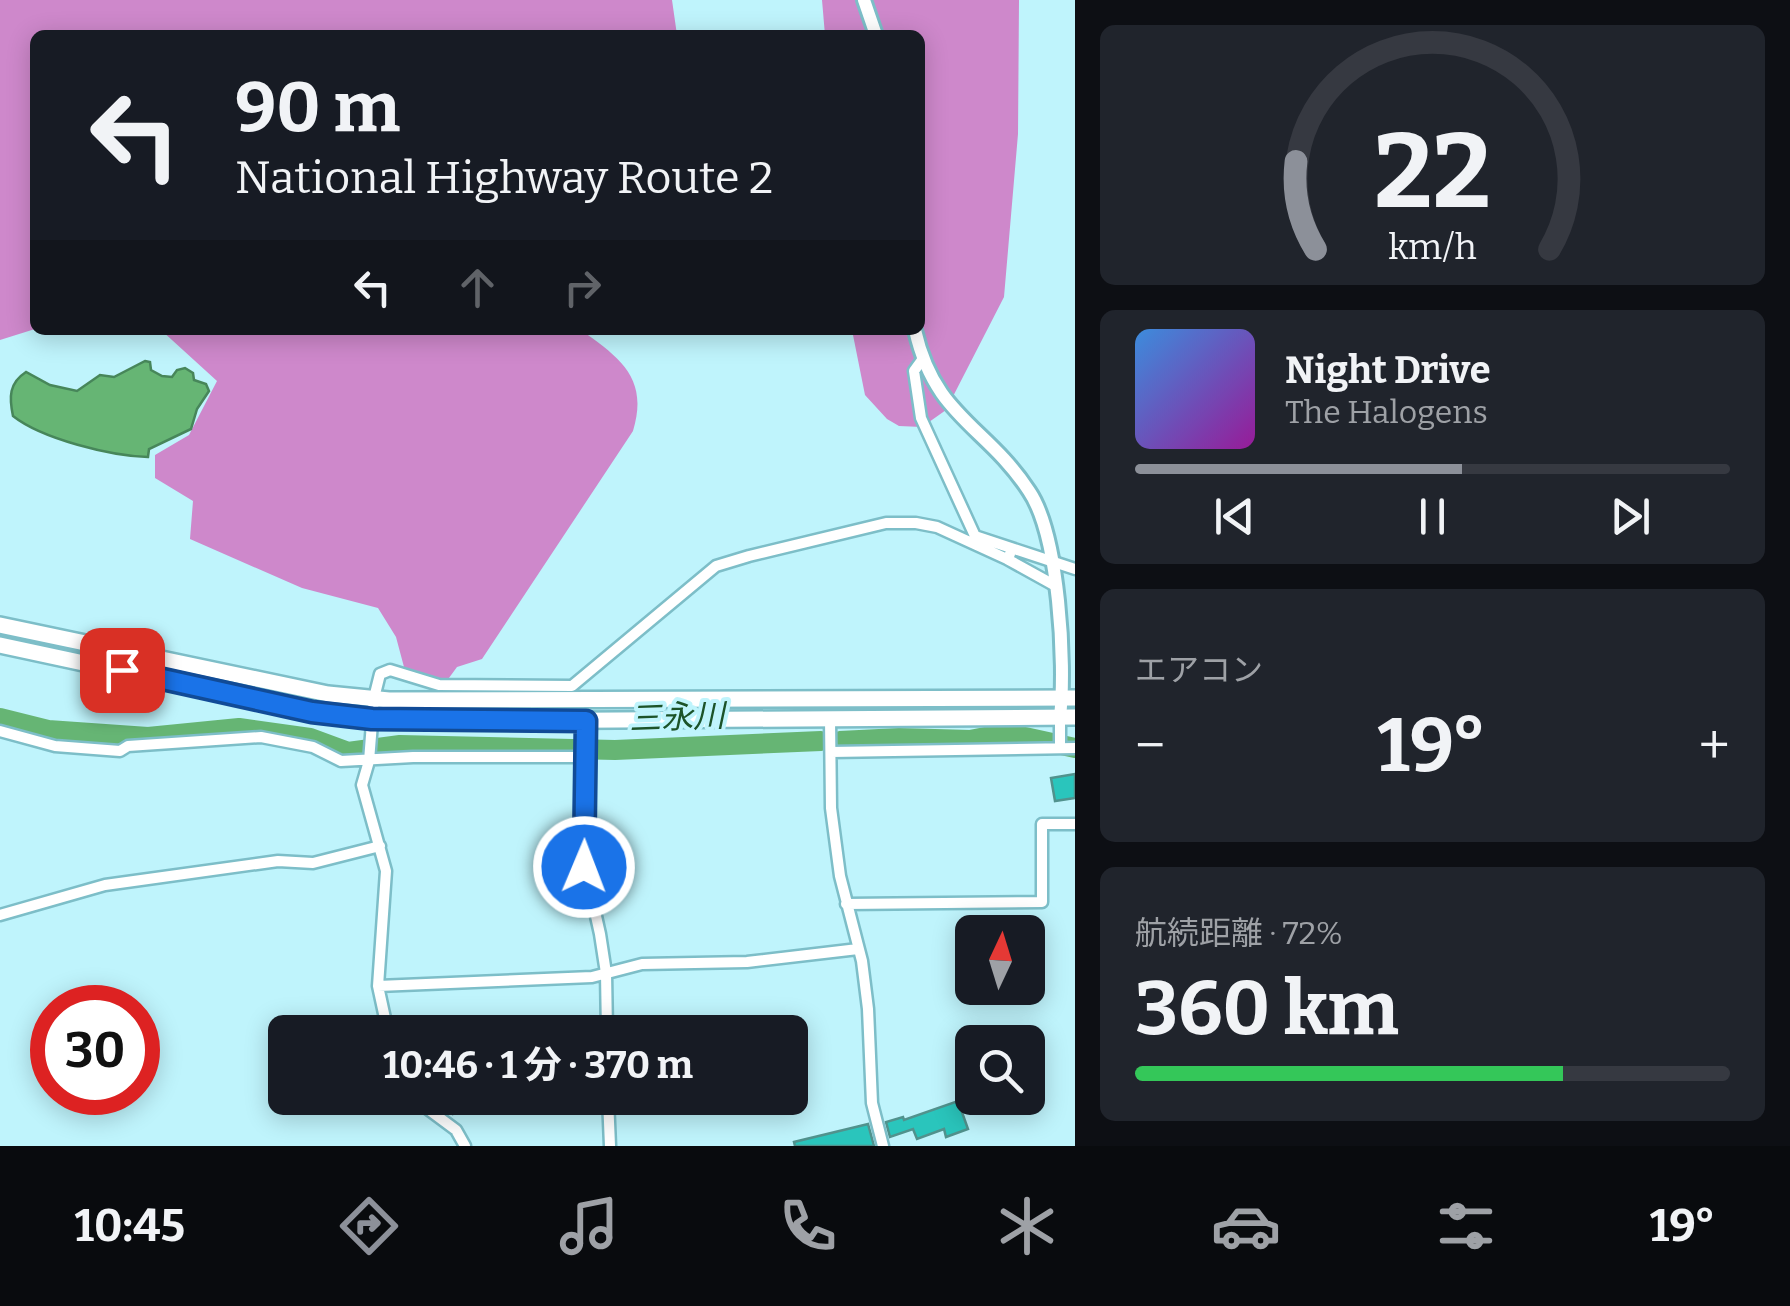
<!DOCTYPE html>
<html lang="ja">
<meta charset="utf-8">
<style>
:root{--surface:#171b24;--page:#20242c;--text:#f1f3f6;--muted:#9ea1a6;--line:#363941;--accent:#8c9099}
body{margin:0;font-family:Bitter,"Noto Sans JP",serif;background:var(--page);color:var(--text);height:100vh;display:flex;flex-direction:column;font-size:38px;white-space:nowrap}
*{box-sizing:border-box;margin:0}
p{font-size:32px;color:var(--muted)}
.icon{flex:none;width:55px;height:55px;fill:none;stroke:currentColor;stroke-width:2;stroke-linecap:round;stroke-linejoin:round}
.map{position:relative;flex:1;overflow:hidden}
.drawer{display:flex;flex-direction:column;gap:25px;padding:25px;background:#0d0f14;width:715px}
.drawer>*{flex:none}
.banner{position:absolute;left:30px;top:30px;width:895px;height:305px;border-radius:15px;box-shadow:0 5px 25px #0003;background:#171b24;color:var(--text);overflow:hidden}
.needle{width:65px;rotate:4deg}
.tools{position:absolute;left:955px;top:915px;display:grid;gap:20px}
.tools a{display:grid;place-items:center;width:90px;height:90px;border-radius:15px;background:var(--surface);box-shadow:0 5px 25px #0003;font-size:50px}
.speed{position:absolute;left:30px;top:985px;display:flex;gap:20px;font-size:50px;font-weight:700;text-align:center}
.speed>*{display:grid;place-content:center;width:130px;height:130px;border-radius:50%;background:var(--surface);box-shadow:0 5px 25px #0003;line-height:1}
.speed .limit{border:15px solid #d22;background:#fff;color:#111}
.pin{position:absolute;display:grid;place-items:center;width:85px;height:85px;color:#fff;margin:-42px;border-radius:20px;box-shadow:0 5px 15px #0006}
.me{position:absolute;width:110px;margin:-55px;rotate:1deg;stroke-linejoin:round;filter:drop-shadow(0 0 8px #0008)}
.turn{display:flex;align-items:center;gap:35px;height:210px;padding:0 40px;font-size:45px}
.turn .icon{width:130px;height:130px;stroke-width:2.5}
.turn b{display:block;font-size:70px;line-height:85px}
.lanes{display:flex;align-items:center;height:95px;padding:0 40px;background:#0003;justify-content:center;gap:50px;direction:ltr}
.lanes .off{opacity:.35}
.big{font-size:75px;font-weight:700;line-height:1.1}
.drawer .card{flex:1;display:flex;flex-direction:column;justify-content:center;gap:15px;min-width:0;padding:0 35px;border-radius:15px;background:var(--page)}
.drawer .dial{align-items:center;gap:0}
.dial svg{height:260px;overflow:visible;fill:none;stroke:var(--line);stroke-width:7;stroke-linecap:round;text-anchor:middle}
.dial text{fill:var(--text);stroke:none}
.song{display:flex;align-items:center;gap:30px}
.cover{width:120px;height:120px;border-radius:15px;background:linear-gradient(135deg,hsl(210 70% 55%),hsl(300 70% 35%))}
.played{height:10px;border-radius:5px;background:linear-gradient(90deg,var(--accent) 55%,var(--line) 55%)}
.keys{display:flex;justify-content:space-around;direction:ltr}
.heat{display:flex;justify-content:space-between;align-items:center;font-size:55px;direction:ltr}
.charge{height:15px;border-radius:8px;background:linear-gradient(90deg,#34c759 72%,var(--line) 0)}
.trip{position:absolute;left:268px;top:1015px;width:540px;height:100px;border-radius:15px;background:var(--surface);box-shadow:0 5px 25px #0003;font-weight:700;line-height:100px;text-align:center}
.menu{display:flex;height:160px;justify-content:space-around;align-items:center;background:#090b0e;color:var(--muted)}
.menu .icon{width:70px;height:70px}
.menu .active{color:var(--accent)}
.menu b{font-size:45px;color:var(--text)}
main{display:flex;flex:1;min-height:0}
.map>svg:first-child{display:block}
.forest{fill:#ce88cb}
.water{fill:#66b574;stroke:#47865a;stroke-width:2.5}
.lines{fill:none;stroke-linecap:round;stroke-linejoin:round}
.river{stroke:#66b574;stroke-width:20}
.building{fill:#2ac5bc;stroke:#51928d;stroke-width:2.5}
.minor-casing{stroke:#7dbec8;stroke-width:15}
.tertiary-casing{stroke:#7dbec8;stroke-width:18}
.trunk-casing{stroke:#7dbec8;stroke-width:20}
.minor{stroke:#fff;stroke-width:10}
.tertiary{stroke:#fff;stroke-width:12}
.trunk{stroke:#fff;stroke-width:15}
.route-casing{stroke:#114b97;stroke-width:25}
.route{stroke:#1a73e8;stroke-width:18}
.labels{text-anchor:middle;dominant-baseline:central;stroke-width:8;stroke-linejoin:round;paint-order:stroke}
.water-label{font-size:32px;font-style:italic;fill:#1c5329;stroke:#bff4fc}
</style>
<main>
<div class="map">
<svg width="1075" height="1146" viewBox="0 0 1075 1146">
<rect width="100%" height="100%" fill="#bff4fc"/>
<path class="forest" d="M0,0H672L677,35H35V329L0,340Z
M822,0H1019L1018,134L1004,297L946,410L922,427L899,426L887,419L865,395L852,330H920V35H825Z
M161,330H581C620,358 649,378 633,431L482,659L457,667L446,682L404,667L396,637L378,608L302,588L190,539L193,501L155,478V455L189,435L217,381Z"/>
<path class="water" d="M145,361L150,362L151,370L162,376L172,377L177,370L185,368L193,373L194,380L206,384L209,391L197,409L191,429L149,449L148,457C111,456 42,439 13,416C9,397 9,383 26,372L50,385L77,391L100,375L114,377Z"/>
<g class="lines">
<path class="river" d="M0,718L48,730L148,737L239,728L310,738L348,752L400,745L615,750L821,741
M840,741L899,738L970,740L995,735L1025,737L1075,748"/>
</g>
<path class="building" d="M1075,774V798L1055,801L1051,778Z
M447,1098H521V1099L485,1111L482,1104L453,1114Z
M958,1101L968,1129L946,1137L944,1129L917,1139L913,1129L890,1137L886,1122L903,1117L904,1120Z
M868,1124L874,1146H795L794,1142Z"/>
<g class="lines">
<defs>
<path id="minor" d="M922,360L914,371L921,418L975,536L1075,569
M1010,554L1007,559L1054,585
M830,719L831,808L840,876L862,961L868,1009L872,1103L883,1146
M587,721L585,867L600,934L606,973L607,1032
M0,731L55,746L120,751L128,746L261,737L313,747L341,761L413,757H587
M1060,748V717
M831,752L1075,748
M846,904L1042,902V824H1075
M0,915L105,885L278,861L313,863L380,846
M378,986L592,977L642,964L747,962L858,949
M388,1032L378,986L386,871L362,785L369,761L374,698L380,674L390,670L439,685L572,686L716,566L749,556L886,523H916L937,527L1007,559
M413,1098L456,1130L465,1146
M608,1098L610,1146"/>
<path id="tertiary" d="M864,0L876,35
M915,330C935,418 986,425 1029,491C1059,535 1066,664 1060,717"/>
<path id="trunk" d="M0,625L328,694L389,700L1075,698
M0,645L312,712L372,719L487,721L1075,717"/>
</defs>
<use href="#minor" class="minor-casing"/>
<use href="#tertiary" class="tertiary-casing"/>
<use href="#trunk" class="trunk-casing"/>
<use href="#minor" class="minor"/>
<use href="#tertiary" class="tertiary"/>
<use href="#trunk" class="trunk"/>
</g>
<g class="lines">
<defs>
<path id="route" d="M122,670L312,712L372,719L586,721L584,867"/>
</defs>
<use href="#route" class="route-casing"/>
<use href="#route" class="route"/>
</g>
<g class="labels">
<g class="water-label">
<text transform="translate(677 717) rotate(-2)">三永川</text>
</g>
</g>
</svg>
<div class="tools">
<a><svg class="needle" viewBox="-14 -14 28 28"><path d="M0-13l5 13h-10z" fill="#e53935"/><path d="M0 13l5-13h-10z" fill="#9ea1a6"/></svg></a>
<a><svg class="icon" aria-label="search" viewBox="0 0 24 24"><circle cx="10" cy="10" r="6"/><path d="M15 15l6 6"/></svg></a>
</div>
<div class="speed"><div class="limit">30</div></div>
<div class="pin" style="left:122px;top:670px;background:#d93025"><svg class="icon" aria-label="arrive" viewBox="0 0 24 24"><path d="M6 21V4h12l-3 4 3 4H6"/></svg></div>
<svg class="me" style="left:584px;top:867px" viewBox="-20 -20 40 40"><circle r="17" fill="#1a73e8" stroke="#fff" stroke-width="3"/><path d="M0-11L8 9 0 5-8 9z" fill="#fff"/></svg>
<div class="trip">10:46 · 1 分 · 370 m</div>
<div class="banner">
<div class="turn"><svg class="icon" aria-label="left" viewBox="0 0 24 24"><path d="M17 20v-9H6M10 6l-5 5 5 5"/></svg><div><b>90 m</b>National Highway Route 2</div></div>
<div class="lanes"><svg class="icon" aria-label="left" viewBox="0 0 24 24"><path d="M17 20v-9H6M10 6l-5 5 5 5"/></svg><svg class="icon off" aria-label="ahead" viewBox="0 0 24 24"><path d="M12 20V5M6 11l6-6 6 6"/></svg><svg class="icon off" aria-label="right" viewBox="0 0 24 24"><path d="M7 20v-9h11M14 6l5 5-5 5"/></svg></div>
</div>
</div>
<section class="drawer">
<div class="card dial"><svg viewBox="0 0 100 80">
<path d="M14 69A42 42 0 1 1 86 69"/>
<path d="M14 69A42 42 0 0 1 8 42" stroke="#8c9099"/>
<text x="50" y="56" font-size="32" font-weight="700">22</text>
<text x="50" y="72" font-size="11">km/h</text>
</svg></div>
<div class="card">
<div class="song"><i class="cover"></i><div><b>Night Drive</b><p>The Halogens</p></div></div>
<div class="played"></div>
<div class="keys"><svg class="icon" aria-label="previous" viewBox="0 0 24 24"><path d="M18 5L8 12l10 7zM5 5v14"/></svg><svg class="icon" aria-label="pause" viewBox="0 0 24 24"><path d="M8 5v14M16 5v14"/></svg><svg class="icon" aria-label="next" viewBox="0 0 24 24"><path d="M6 5l10 7-10 7zM19 5v14"/></svg></div>
</div>
<div class="card"><p>エアコン</p>
<div class="heat"><a>−</a><b class="big">19°</b><a>+</a></div>
</div>
<div class="card"><p>航続距離 · 72%</p><b class="big">360 km</b><div class="charge"></div></div>
</section>
</main>
<nav class="menu">
<b>10:45</b>
<svg class="icon active" aria-label="directions" viewBox="0 0 24 24"><path d="M12 3l9 9-9 9-9-9zM9 14v-3h6M13 9l2 2-2 2"/></svg>
<svg class="icon" aria-label="music" viewBox="0 0 24 24"><path d="M9 18V5l10-2v13"/><circle cx="6" cy="18" r="3"/><circle cx="16" cy="16" r="3"/></svg>
<svg class="icon" aria-label="phone" viewBox="0 0 24 24"><path d="M5 4h4l2 5-3 2q2 4 5 5l2-3 5 2v4C11 20 4 13 5 4z"/></svg>
<svg class="icon" aria-label="climate" viewBox="0 0 24 24"><path d="M12 3v18M4 7l16 10M4 17L20 7"/></svg>
<svg class="icon" aria-label="car" viewBox="0 0 24 24"><path d="M5 17H2v-5l4-1 3-4h7l3 4 3 1v5h-3M9 17h6M6 11h13"/><circle cx="7" cy="17" r="2"/><circle cx="17" cy="17" r="2"/></svg>
<svg class="icon" aria-label="filters" viewBox="0 0 24 24"><path d="M4 7h16M4 17h16"/><circle cx="9" cy="7" r="2"/><circle cx="15" cy="17" r="2"/></svg>
<b>19°</b>
</nav>
